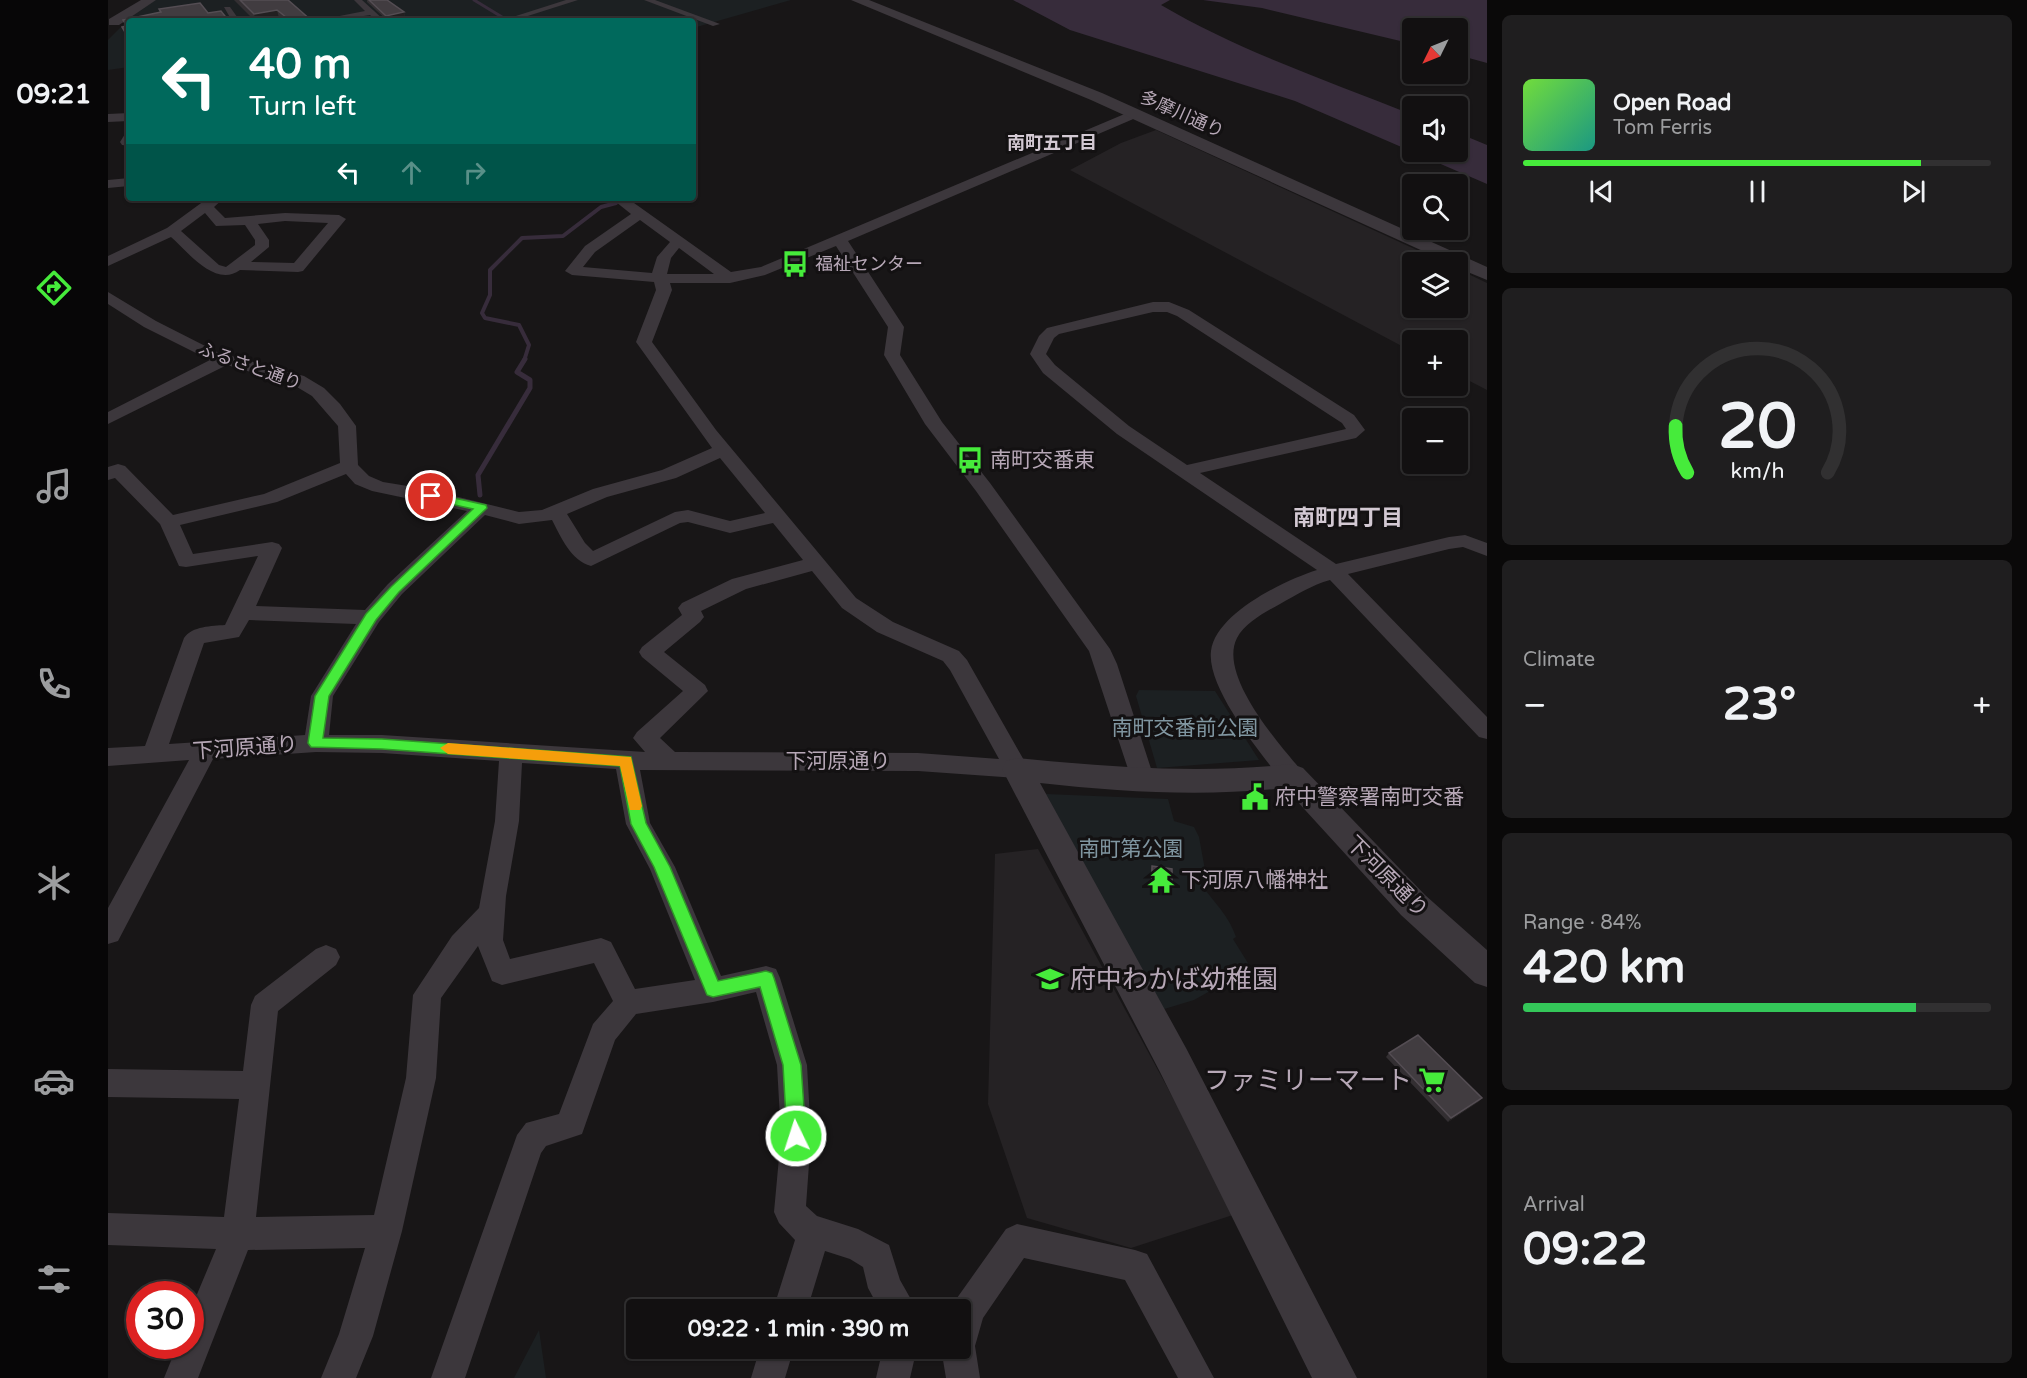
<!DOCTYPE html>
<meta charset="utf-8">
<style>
:root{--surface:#121011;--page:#1f1e1f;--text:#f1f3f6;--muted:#9c9d9f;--line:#313031;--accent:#46eb3b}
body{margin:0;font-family:"Varela Round","Noto Sans JP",sans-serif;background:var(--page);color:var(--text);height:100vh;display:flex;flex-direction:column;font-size:22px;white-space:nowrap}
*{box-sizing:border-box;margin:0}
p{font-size:20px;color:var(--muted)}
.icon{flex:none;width:33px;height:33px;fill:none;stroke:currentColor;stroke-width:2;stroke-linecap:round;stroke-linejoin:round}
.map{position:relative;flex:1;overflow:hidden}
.side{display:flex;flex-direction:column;gap:15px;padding:15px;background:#0a0909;width:540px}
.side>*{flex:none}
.banner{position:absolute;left:18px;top:18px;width:570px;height:183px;border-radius:6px;box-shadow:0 2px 4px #0004,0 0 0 2px var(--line);background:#00695c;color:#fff;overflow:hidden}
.needle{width:39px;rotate:227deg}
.fabs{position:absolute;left:1294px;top:18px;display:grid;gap:12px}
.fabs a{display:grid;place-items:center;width:66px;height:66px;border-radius:6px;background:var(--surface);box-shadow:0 2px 4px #0004,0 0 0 2px var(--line);font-size:30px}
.speed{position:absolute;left:18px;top:1281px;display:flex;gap:12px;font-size:30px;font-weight:700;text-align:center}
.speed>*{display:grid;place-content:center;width:78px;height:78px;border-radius:50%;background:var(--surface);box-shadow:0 2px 4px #0004,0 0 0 2px var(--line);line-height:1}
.speed .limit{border:9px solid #d22;background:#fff;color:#111}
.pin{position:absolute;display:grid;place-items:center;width:51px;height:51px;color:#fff;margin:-26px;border:3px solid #fff;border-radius:50%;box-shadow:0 2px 6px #0007}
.me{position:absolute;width:66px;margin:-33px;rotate:356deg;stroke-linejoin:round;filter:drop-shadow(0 0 4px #0008)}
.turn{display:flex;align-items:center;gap:21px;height:126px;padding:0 24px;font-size:27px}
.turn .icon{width:78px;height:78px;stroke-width:2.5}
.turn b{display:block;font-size:42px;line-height:51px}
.lanes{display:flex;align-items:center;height:57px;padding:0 24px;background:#0003;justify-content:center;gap:30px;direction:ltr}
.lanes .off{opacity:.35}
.big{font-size:45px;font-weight:700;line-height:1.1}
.side .widget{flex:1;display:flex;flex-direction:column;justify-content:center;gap:9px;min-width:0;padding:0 21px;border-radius:9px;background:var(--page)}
.side .dial{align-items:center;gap:0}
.dial svg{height:156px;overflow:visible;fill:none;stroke:var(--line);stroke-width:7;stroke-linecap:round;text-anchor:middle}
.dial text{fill:var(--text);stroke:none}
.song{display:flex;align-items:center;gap:18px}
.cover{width:72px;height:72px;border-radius:9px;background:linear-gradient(135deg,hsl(100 70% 55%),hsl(170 70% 35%))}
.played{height:6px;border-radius:3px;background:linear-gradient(90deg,var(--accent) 85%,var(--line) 85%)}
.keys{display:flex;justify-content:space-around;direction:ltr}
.heat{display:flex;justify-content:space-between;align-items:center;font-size:33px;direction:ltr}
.charge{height:9px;border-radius:4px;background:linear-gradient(90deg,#34c759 84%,var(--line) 0)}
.trip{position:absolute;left:518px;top:1299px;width:345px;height:60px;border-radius:6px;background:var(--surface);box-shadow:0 2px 4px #0004,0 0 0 2px var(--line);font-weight:700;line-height:60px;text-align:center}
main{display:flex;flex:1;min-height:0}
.dock{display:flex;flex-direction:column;width:108px;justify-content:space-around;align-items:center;background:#070607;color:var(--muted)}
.dock .icon{width:42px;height:42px}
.dock .active{color:var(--accent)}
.dock b{font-size:27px;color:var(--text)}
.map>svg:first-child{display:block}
.built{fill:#252224}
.green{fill:#1c2022}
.water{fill:#372c3b}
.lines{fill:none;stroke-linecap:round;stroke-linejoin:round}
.stream-far2{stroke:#372c3b;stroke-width:3}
.stream-far1{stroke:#372c3b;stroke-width:4}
.stream{stroke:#372c3b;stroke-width:5}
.pedestrian{fill:#3c373c;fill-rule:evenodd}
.minor{fill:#3c373c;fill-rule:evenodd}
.tertiary{fill:#3c373c;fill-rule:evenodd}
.wall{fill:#332f32}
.shaded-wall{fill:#222021}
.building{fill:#413c40;stroke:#544d53;stroke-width:1.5}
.route{fill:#46eb3b;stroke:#2e9926;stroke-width:1.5}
.slow{fill:#f59e0b}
.labels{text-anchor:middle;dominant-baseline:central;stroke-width:6;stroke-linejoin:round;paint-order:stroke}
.far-street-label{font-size:18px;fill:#b7a8b7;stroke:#131112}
.far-neighbourhood-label{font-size:18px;font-weight:bold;fill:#d3c9d3;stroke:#131112}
.far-poi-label{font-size:18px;fill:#b7a8b7;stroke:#131112;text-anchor:start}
.poi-label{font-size:21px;fill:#b7a8b7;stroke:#131112;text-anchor:start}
.park-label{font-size:21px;fill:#8096a1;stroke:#131112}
.street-label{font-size:21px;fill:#b7a8b7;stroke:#131112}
.neighbourhood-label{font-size:22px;font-weight:bold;fill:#d3c9d3;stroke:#131112}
.near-poi-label{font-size:26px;fill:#b7a8b7;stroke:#131112;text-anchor:start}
</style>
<main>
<nav class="dock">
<b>09:21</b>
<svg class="icon active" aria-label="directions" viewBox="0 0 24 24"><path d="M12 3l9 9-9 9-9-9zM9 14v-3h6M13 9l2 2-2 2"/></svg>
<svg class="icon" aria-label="music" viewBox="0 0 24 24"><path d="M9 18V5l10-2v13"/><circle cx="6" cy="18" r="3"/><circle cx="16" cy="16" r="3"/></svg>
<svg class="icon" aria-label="phone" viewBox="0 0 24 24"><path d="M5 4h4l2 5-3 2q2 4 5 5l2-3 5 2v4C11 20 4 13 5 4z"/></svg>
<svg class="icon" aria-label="climate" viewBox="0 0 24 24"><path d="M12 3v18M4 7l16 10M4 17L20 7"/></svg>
<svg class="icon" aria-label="car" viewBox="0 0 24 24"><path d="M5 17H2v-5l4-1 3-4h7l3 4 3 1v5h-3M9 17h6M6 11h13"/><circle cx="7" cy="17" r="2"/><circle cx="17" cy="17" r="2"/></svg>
<svg class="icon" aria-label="filters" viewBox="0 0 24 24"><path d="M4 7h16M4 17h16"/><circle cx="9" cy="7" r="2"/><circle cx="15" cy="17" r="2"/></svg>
</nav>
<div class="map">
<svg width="1379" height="1378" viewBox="0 0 1379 1378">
<rect width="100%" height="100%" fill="#181617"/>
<path class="built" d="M1048,130L1335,262H1305V308H1350V269L1379,283V390L1350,375V340H1305V352L962,170L1013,143Z
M930,849L1128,1214L1023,1248L919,1218L880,1104L887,854Z"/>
<path class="green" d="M47,0H683L585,28V21H21V67L0,70V40L28,12Z
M1031,690L1107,691L1151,760L1049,768L1028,696Z
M938,794L1060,799L1066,821L1086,827L1091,837L1097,870L1086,874C1099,896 1120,912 1128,937L1125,939L1143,968L1086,1000L1053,1010Z
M431,1330L438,1378H406Z"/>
<path class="water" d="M905,0H1062L1053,5C1131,51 1221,81 1305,115V152H1350V133L1379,145V184L1187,101L962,30Z
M1095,0H1379V63L1350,55V28H1305V44L1154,8Z"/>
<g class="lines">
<path class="stream-far2" d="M366,0L394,17"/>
<path class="stream-far1" d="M522,199L525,198
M416,361L421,345L411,325L377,318L374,313L382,295V270L414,238L455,236L493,207L508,203"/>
<path class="stream" d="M372,495L370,475L422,388V380L409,372L417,359"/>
<path class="pedestrian" d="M246,0H254L277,21H269L262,15L224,21H206L257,11Z
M458,0H470L404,21H392Z
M536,0H547L612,24L605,26Z
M116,7H122L132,21H124Z"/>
<path class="minor" d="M1026,110L1032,114L1030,117L740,241L796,327L792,355L834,422L882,483L1002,649L1009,664L1047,781L1044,787L1035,790L1026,787L981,651L868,491L817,424L776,355L780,327L728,246L657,275L622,283H562L564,290L544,342L608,430L748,598L785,622L851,651L859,660L921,769L917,775L909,778L810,771L532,770L542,823L567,867L613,976L658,966L668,969L672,978L699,1065L703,1136L698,1206L709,1216L750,1229L781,1245L792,1280L809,1310H772L760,1288L755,1267L742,1259L717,1251L699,1310H665L687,1240L671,1223L666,1212L673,1136L669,1065L648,992L605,1002L528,1014L507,1040L474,1134L438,1146L433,1153L357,1378H323L409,1135L418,1123L451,1114L485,1024L505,1001L486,963L394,985L384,981L370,946L333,998L328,1078L294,1231L265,1336L248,1378H213L231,1334L257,1248L140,1250L90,1378H56L69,1346H82V1311L108,1249L0,1245V1213L116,1217L131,1099L0,1097V1069L135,1071L143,1005L147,996L208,949L218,945L228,949L232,957L228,965L170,1011L148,1217L266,1215L298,1078L305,995L344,936L371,908L387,821L391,761L274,753L208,752L105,759L10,941L0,944V908L81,760L0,766V748L37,746L76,638C84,626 104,626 117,625L150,556L78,567L71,566L52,524L7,478L0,480V467L10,464L17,466L65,515L156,494L232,463L230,426L204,396L184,384L119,365L0,424V412L102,360L36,327L0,304V292L48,321L109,352L196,376L216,388L232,404L248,426L250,465L261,476L275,482L318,489L411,512L434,510L485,489L554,470L604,448L528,342L548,290L546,282L464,275L457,271L477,246L523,214L503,198H519L623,272L653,267ZM532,220L562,242L549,257L544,273L475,267L487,252ZM571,248L606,274H559L563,258ZM612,458L657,513L622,521L580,510L567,512L485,551L477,543L459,514L499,497L568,478ZM238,474L247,484L264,491L359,511L280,584L257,610L148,606L174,548L171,544L164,542L85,554L72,525L169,502ZM377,515L411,524L444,520C453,537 463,561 483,566L572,523L580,522L622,533L665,523L695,560L624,579L574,603L570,608L574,615L534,647L531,652L534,657L575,691L529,732L525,738L537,752L274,735H221L225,696L271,622L294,594ZM704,571L734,608L769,632L835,661L842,670L891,759L810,753L567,752L552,738L600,691L597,685L556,652L592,622L596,617L593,611L638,589ZM141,620L248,624L203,696L197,735L61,744L96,643L131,637ZM414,763L508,769L518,824L542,869L587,980L527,989L503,942L493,938L402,959L395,940L398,896L411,821Z
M21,113V121L0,122V114Z
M21,133V146L14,145L12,142L17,134Z
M21,178V186L0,188V180Z
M100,198H116L106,207L117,218L177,213L231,215L238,219L195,271L190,272L132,270C107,288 80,252 63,237L0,266V256L59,228ZM97,213L108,226L137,225L147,240V245L118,267L111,265L73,231ZM177,221L220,223L186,263L143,262L161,247V240L150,224Z
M1045,302H1061L1081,310L1246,415L1257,430L1248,438L1092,473L1228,564L1341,537L1357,535L1379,543V556L1355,547L1341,549L1240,574L1379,717V739L1371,737L1222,580C1204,585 1188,595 1172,604C1157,612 1137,623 1129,638C1110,675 1170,743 1193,770L1196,776L1193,782C1186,784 1181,786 1175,782C1170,778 1165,769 1161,764C1141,738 1099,684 1103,651C1108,613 1177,580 1209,570L1009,434L935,373L922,354L931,336L939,328ZM1045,312H1059L1069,316L1234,423L1238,429L1079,465L1021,426L947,365L938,354L946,338L951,334Z
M909,1224L1027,1250L1039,1254L1106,1378H1070L1017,1280L916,1258L875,1318L867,1346L872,1378H838L833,1348H852V1310H844L849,1298L898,1229Z
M652,1348H686L677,1378H643Z
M775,1348H809L802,1378H768Z"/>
<path class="tertiary" d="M33,0H48L11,25H1V19Z
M743,0H761L994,93L1379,267V280L1350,268V262H1339L983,100Z
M909,758C1001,767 1092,774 1184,764L1195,768L1317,895L1379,950V987L1367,983L1293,915L1177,788C1095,797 1014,792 932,783L1078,1048L1249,1378H1204L1052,1072L894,769L898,761Z"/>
</g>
<path class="wall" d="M126,0H180L204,21H175L171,18L147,21Z
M259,0H279L296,12L297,17L279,20L259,2Z
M51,9L100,13L121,21H21V44L14,27H17L15,20L52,12Z
M1044,866L1064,885L1063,890L1043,887V870Z
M1281,1053L1374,1098L1370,1102L1340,1122L1278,1057Z"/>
<path class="shaded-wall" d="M169,10L171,18L148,21L146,14Z
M296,12L297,17L279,20L278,16Z
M1374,1098L1370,1102L1340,1122L1343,1118Z"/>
<path class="building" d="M132,0H180L204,21H183L169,10L146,14Z
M261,0H279L296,12L278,16Z
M92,3L100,13L113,11L121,21H21V39L14,27L19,26L15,20L53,12L51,9Z
M1044,866L1064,869V885L1044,882Z
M1310,1035L1374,1098L1343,1118L1281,1053Z"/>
<path class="route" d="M323,493L378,505L379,508L291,592L268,620L221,696L215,738L274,739L523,757L538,823L562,867L610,981L658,971L664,973L666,978L693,1065L698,1136L695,1142L688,1145L682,1142L679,1136L675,1065L652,987L605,997L599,995L546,867L523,824L512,766L274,749L203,747L200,743L207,696L258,614L283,587L365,509L319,499V494Z"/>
<path class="slow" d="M340,743L523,757L534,806L532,810H522L512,766L340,754L332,748Z"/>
<defs>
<symbol id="bus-bare" viewBox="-9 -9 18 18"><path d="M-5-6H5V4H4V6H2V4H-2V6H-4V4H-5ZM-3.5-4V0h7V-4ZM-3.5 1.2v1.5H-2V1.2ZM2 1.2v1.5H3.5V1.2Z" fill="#46eb3b" stroke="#131112" stroke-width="2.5" paint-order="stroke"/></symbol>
<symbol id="civic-bare" viewBox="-9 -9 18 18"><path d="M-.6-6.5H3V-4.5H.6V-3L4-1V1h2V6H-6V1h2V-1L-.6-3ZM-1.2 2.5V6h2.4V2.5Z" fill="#46eb3b" stroke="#131112" stroke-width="2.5" paint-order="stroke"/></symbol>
<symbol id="temple-bare" viewBox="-9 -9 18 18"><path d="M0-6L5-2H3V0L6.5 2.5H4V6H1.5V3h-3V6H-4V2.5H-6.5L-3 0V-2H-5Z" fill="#46eb3b" stroke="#131112" stroke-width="2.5" paint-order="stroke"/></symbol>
<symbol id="school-bare" viewBox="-9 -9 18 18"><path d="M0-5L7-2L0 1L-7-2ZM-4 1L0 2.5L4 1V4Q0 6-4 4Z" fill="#46eb3b" stroke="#131112" stroke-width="2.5" paint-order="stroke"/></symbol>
<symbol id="supermarket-bare" viewBox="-9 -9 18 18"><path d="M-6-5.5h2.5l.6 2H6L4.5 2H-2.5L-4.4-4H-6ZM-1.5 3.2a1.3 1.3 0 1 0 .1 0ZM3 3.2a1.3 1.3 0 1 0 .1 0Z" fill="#46eb3b" stroke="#131112" stroke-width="2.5" paint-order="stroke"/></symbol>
</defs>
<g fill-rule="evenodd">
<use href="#bus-bare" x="668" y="245" width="38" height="38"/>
<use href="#bus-bare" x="843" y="441" width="38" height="38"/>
<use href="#civic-bare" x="1128" y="778" width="38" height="38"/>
<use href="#temple-bare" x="1034" y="861" width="38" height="38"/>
<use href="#school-bare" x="923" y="960" width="38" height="38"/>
<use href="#supermarket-bare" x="1305" y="1061" width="38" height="38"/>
</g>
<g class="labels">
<g class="far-street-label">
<text transform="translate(1074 114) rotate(24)">多摩川通り</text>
<text transform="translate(142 366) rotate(20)">ふるさと通り</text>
</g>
<g class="far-neighbourhood-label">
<text x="944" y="143">南町五丁目</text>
</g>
<g class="far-poi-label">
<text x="707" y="264">福祉センター</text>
</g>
<g class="poi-label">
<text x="882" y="460">南町交番東</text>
<text x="1167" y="797">府中警察署南町交番</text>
<text x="1073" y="880">下河原八幡神社</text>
</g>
<g class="park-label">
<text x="1077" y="728">南町交番前公園</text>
<text x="1023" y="849">南町第公園</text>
</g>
<g class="street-label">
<text transform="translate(137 748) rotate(-4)">下河原通り</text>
<text x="730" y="761">下河原通り</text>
<text transform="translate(1279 877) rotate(45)">下河原通り</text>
</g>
<g class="neighbourhood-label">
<text x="1240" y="518">南町四丁目</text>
</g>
<g class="near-poi-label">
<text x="962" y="979">府中わかば幼稚園</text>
<text x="1304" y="1080" text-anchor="end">ファミリーマート</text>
</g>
</g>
</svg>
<div class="fabs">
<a><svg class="needle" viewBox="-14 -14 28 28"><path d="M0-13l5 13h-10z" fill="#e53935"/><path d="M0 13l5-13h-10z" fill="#9c9d9f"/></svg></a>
<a><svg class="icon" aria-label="sound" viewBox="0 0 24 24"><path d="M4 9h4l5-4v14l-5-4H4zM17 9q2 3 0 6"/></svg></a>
<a><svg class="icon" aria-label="search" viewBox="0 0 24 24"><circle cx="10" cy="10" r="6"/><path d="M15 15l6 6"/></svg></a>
<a><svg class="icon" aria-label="layers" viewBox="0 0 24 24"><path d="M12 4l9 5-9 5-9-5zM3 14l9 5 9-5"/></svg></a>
<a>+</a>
<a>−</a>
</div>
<div class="speed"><div class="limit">30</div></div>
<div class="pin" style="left:323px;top:496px;background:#d93025"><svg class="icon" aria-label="arrive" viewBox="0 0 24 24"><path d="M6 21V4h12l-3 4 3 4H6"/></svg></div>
<svg class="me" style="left:688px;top:1136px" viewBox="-20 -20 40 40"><circle r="17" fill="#46eb3b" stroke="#fff" stroke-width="3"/><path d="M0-11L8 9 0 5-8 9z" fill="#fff"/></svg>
<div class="trip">09:22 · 1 min · 390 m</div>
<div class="banner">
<div class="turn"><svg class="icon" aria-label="left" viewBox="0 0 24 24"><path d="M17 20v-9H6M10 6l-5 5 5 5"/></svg><div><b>40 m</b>Turn left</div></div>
<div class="lanes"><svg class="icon" aria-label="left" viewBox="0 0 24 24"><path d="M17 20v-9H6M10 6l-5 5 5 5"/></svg><svg class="icon off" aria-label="ahead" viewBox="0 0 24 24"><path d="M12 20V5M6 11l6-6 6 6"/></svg><svg class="icon off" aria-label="right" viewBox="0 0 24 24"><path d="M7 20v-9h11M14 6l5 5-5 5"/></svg></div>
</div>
</div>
<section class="side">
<div class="widget">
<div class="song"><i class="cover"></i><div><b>Open Road</b><p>Tom Ferris</p></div></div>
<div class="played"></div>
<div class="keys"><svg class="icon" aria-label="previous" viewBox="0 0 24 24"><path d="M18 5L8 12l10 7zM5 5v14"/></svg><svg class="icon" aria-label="pause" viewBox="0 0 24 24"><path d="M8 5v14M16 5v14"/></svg><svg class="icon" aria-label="next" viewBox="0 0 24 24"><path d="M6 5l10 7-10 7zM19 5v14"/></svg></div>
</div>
<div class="widget dial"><svg viewBox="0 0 100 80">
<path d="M14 69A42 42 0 1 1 86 69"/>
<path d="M14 69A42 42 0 0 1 8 45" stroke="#46eb3b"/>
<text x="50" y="56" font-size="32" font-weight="700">20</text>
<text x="50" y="72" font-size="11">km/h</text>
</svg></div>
<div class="widget"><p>Climate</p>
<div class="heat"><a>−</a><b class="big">23°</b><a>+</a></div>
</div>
<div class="widget"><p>Range · 84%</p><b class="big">420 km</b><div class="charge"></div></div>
<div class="widget"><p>Arrival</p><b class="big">09:22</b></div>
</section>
</main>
